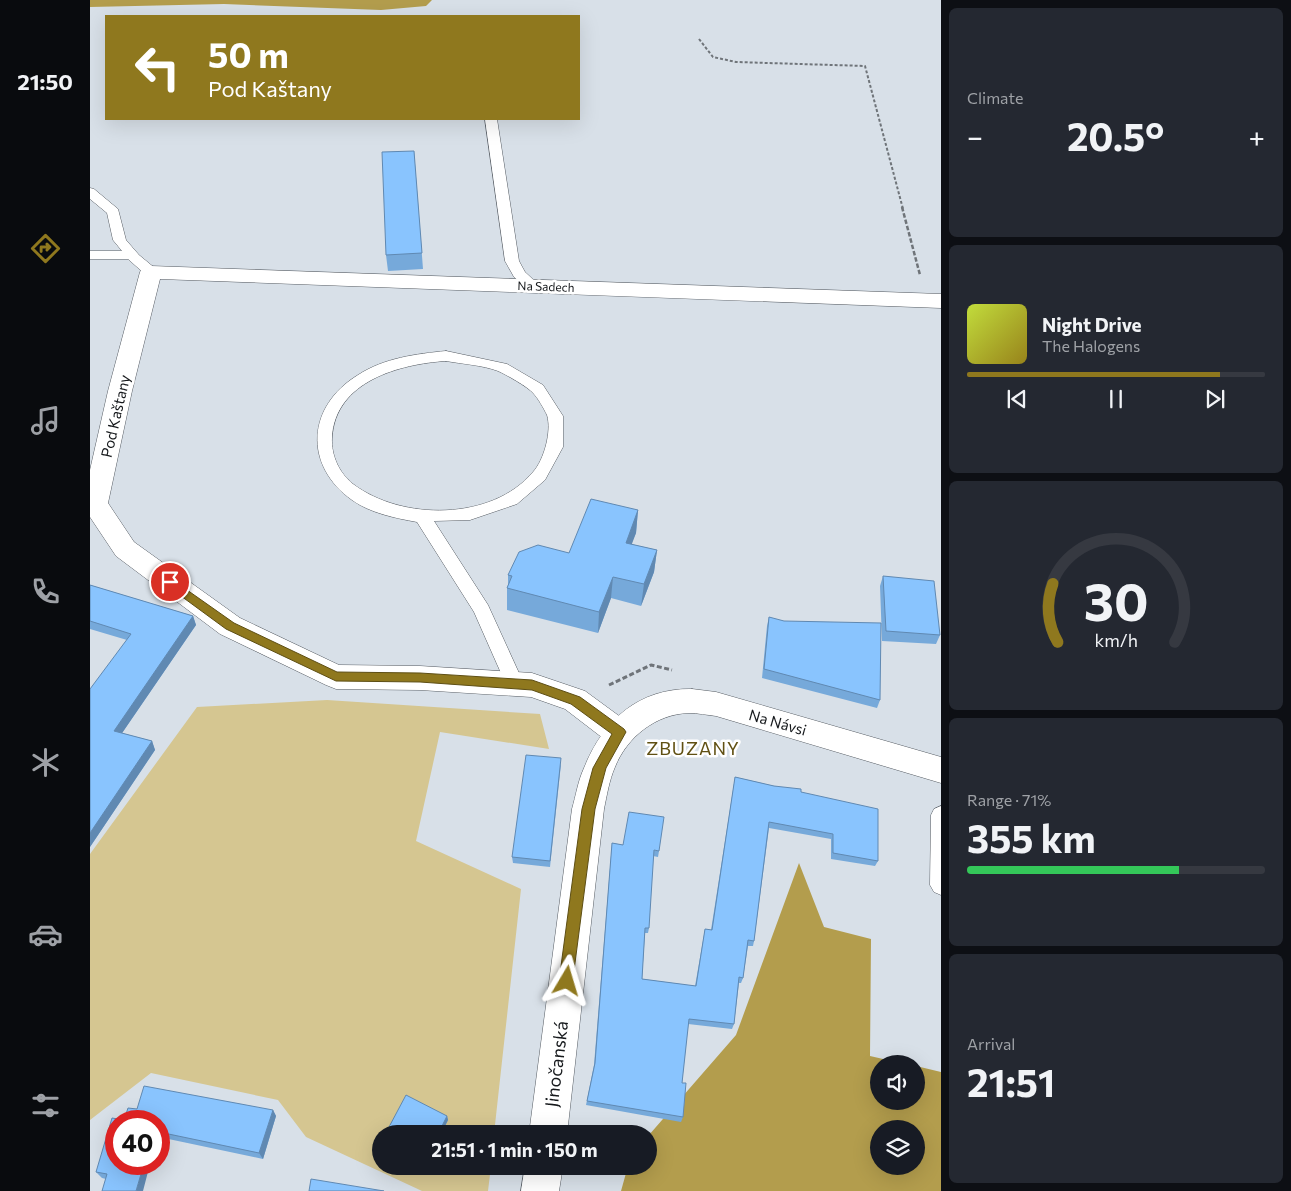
<!DOCTYPE html>
<meta charset="utf-8">
<style>
:root{--surface:#171b24;--page:#242831;--text:#f1f3f6;--muted:#9ea1a6;--line:#363941;--accent:#8f781e}
body{margin:0;font-family:Commissioner,sans-serif;background:var(--page);color:var(--text);height:100vh;display:flex;flex-direction:column;font-size:19px;white-space:nowrap}
*{box-sizing:border-box;margin:0}
p{font-size:16px;color:var(--muted)}
.icon{flex:none;width:28px;height:28px;fill:none;stroke:currentColor;stroke-width:2;stroke-linecap:round;stroke-linejoin:round}
.map{position:relative;flex:1;overflow:hidden}
.sheet{display:flex;flex-direction:column;gap:8px;padding:8px;background:#0d0f14;width:350px}
.sheet>*{flex:none}
.banner{position:absolute;left:15px;top:15px;width:475px;height:105px;border-radius:0px;box-shadow:0 5px 20px #0002;background:#8f781e;color:#fff;overflow:hidden}
.controls{position:absolute;left:780px;top:1055px;display:grid;gap:10px}
.controls a{display:grid;place-items:center;width:55px;height:55px;border-radius:50%;background:var(--surface);box-shadow:0 5px 20px #0002;font-size:25px}
.speed{position:absolute;left:15px;top:1110px;display:flex;gap:10px;font-size:25px;font-weight:700;text-align:center}
.speed>*{display:grid;place-content:center;width:65px;height:65px;border-radius:50%;background:var(--surface);box-shadow:0 5px 20px #0002;line-height:1}
.speed .limit{border:8px solid #d22;background:#fff;color:#111}
.pin{position:absolute;display:grid;place-items:center;width:42px;height:42px;color:#fff;margin:-21px;border:2px solid #fff;border-radius:50%;box-shadow:0 1px 5px #0007}
.me{position:absolute;width:55px;margin:-28px;rotate:7deg;stroke-linejoin:round;filter:drop-shadow(0 0 4px #0008)}
.turn{display:flex;align-items:center;gap:18px;height:105px;padding:0 20px;font-size:22px}
.turn .icon{width:65px;height:65px;stroke-width:2.5}
.turn b{display:block;font-size:35px;line-height:42px}
.big{font-size:38px;font-weight:700;line-height:1.1}
.sheet .tile{flex:1;display:flex;flex-direction:column;justify-content:center;gap:8px;min-width:0;padding:0 18px;border-radius:8px;background:var(--page)}
.sheet .dial{align-items:center;gap:0}
.dial svg{height:130px;overflow:visible;fill:none;stroke:var(--line);stroke-width:7;stroke-linecap:round;text-anchor:middle}
.dial text{fill:var(--text);stroke:none}
.song{display:flex;align-items:center;gap:15px}
.cover{width:60px;height:60px;border-radius:8px;background:linear-gradient(135deg,hsl(70 70% 55%),hsl(50 70% 35%))}
.played{height:5px;border-radius:2px;background:linear-gradient(90deg,var(--accent) 85%,var(--line) 85%)}
.keys{display:flex;justify-content:space-around;direction:ltr}
.heat{display:flex;justify-content:space-between;align-items:center;font-size:28px;direction:ltr}
.charge{height:8px;border-radius:4px;background:linear-gradient(90deg,#34c759 71%,var(--line) 0)}
.trip{position:absolute;left:282px;top:1125px;width:285px;height:50px;border-radius:25px;background:var(--surface);box-shadow:0 5px 20px #0002;font-weight:700;line-height:50px;text-align:center}
main{display:flex;flex:1;min-height:0}
.dock{display:flex;flex-direction:column;width:90px;justify-content:space-around;align-items:center;background:#090b0e;color:var(--muted)}
.dock .icon{width:35px;height:35px}
.dock .current{color:var(--accent)}
.dock b{font-size:22px;color:var(--text)}
.map>svg:first-child{display:block}
.green{fill:#d5c691}
.forest{fill:#b39d4d;fill-rule:evenodd}
.lines{fill:none;stroke-linecap:round;stroke-linejoin:round}
.lane-casing{stroke:#565c63;stroke-width:1}
.street-casing{stroke:#565c63;stroke-width:1}
.secondary-casing{stroke:#565c63;stroke-width:1}
.path-far2{stroke:#6f7479;stroke-width:2;stroke-dasharray:3 2;stroke-linecap:butt}
.path-far1{stroke:#6f7479;stroke-width:2.5;stroke-dasharray:4.5 2;stroke-linecap:butt}
.path{stroke:#6f7479;stroke-width:3;stroke-dasharray:5 2.5;stroke-linecap:butt}
.lane{fill:#fff;fill-rule:evenodd}
.street{fill:#fff;fill-rule:evenodd}
.secondary{fill:#fff;fill-rule:evenodd}
.wall{fill:#76a9da}
.shaded-wall{fill:#6089b2}
.building{fill:#89c4fe;stroke:#6089b2}
.route{fill:#8f781e;stroke:#5d4e14}
.labels{text-anchor:middle;dominant-baseline:central;stroke-width:5;stroke-linejoin:round;paint-order:stroke}
.far-street-label{font-size:12px;fill:#16191c;stroke:#fff}
.street-label{font-size:15px;fill:#16191c;stroke:#fff}
.quarter-label{font-size:18px;letter-spacing:1px;fill:#605013;stroke:#fff}
.near-street-label{font-size:18px;fill:#16191c;stroke:#fff}
</style>
<main>
<nav class="dock">
<b>21:50</b>
<svg class="icon current" aria-label="directions" viewBox="0 0 24 24"><path d="M12 3l9 9-9 9-9-9zM9 14v-3h6M13 9l2 2-2 2"/></svg>
<svg class="icon" aria-label="music" viewBox="0 0 24 24"><path d="M9 18V5l10-2v13"/><circle cx="6" cy="18" r="3"/><circle cx="16" cy="16" r="3"/></svg>
<svg class="icon" aria-label="phone" viewBox="0 0 24 24"><path d="M5 4h4l2 5-3 2q2 4 5 5l2-3 5 2v4C11 20 4 13 5 4z"/></svg>
<svg class="icon" aria-label="climate" viewBox="0 0 24 24"><path d="M12 3v18M4 7l16 10M4 17L20 7"/></svg>
<svg class="icon" aria-label="car" viewBox="0 0 24 24"><path d="M5 17H2v-5l4-1 3-4h7l3 4 3 1v5h-3M9 17h6M6 11h13"/><circle cx="7" cy="17" r="2"/><circle cx="17" cy="17" r="2"/></svg>
<svg class="icon" aria-label="filters" viewBox="0 0 24 24"><path d="M4 7h16M4 17h16"/><circle cx="9" cy="7" r="2"/><circle cx="15" cy="17" r="2"/></svg>
</nav>
<div class="map">
<svg width="851" height="1191" viewBox="0 0 851 1191">
<rect width="100%" height="100%" fill="#d8e0e8"/>
<path class="green" d="M237,700L450,714L459,749L350,732L326,841L431,889L404,1134H291V1166H401L398,1191H332L216,1137L188,1100L61,1073L0,1120V854L107,707Z"/>
<path class="forest" d="M0,0H342L336,6L291,10L134,4L0,7Z
M709,863L734,927L781,939L780,1056L815,1064H789V1101H826V1066L851,1072V1191H531L538,1166H559V1135L646,1035ZM789,1129H826V1166H789Z"/>
<g class="lines">
<defs>
<path id="lane" d="M395,119H407L429,261L435,272L449,285L447,288H437L424,277L415,261Z
M0,188L4,189L28,209L36,240L49,255L66,269L68,272L66,275H56L38,259H0V251H32L23,240L17,213L0,199Z
M356,351L417,364L453,385L473,416V447L455,480L427,504L380,520L344,521L398,605L434,684L432,689L425,692L418,689L384,612L327,522C305,518 280,513 262,500C213,465 217,406 268,375C294,358 326,354 356,351ZM356,361C372,364 392,365 408,371C415,374 438,387 443,393C448,398 454,409 457,415C462,431 454,460 443,472C402,521 312,521 263,484C249,473 241,455 242,438C245,381 310,364 356,361Z
M851,806V895L844,892L840,885L841,815L844,809Z"/>
<path id="street" d="M61,266L851,294V308L70,279L42,391L18,503L44,542L150,618L249,665L330,666L442,673L495,691L540,724L544,733L540,742L529,746L518,742L475,709L441,697L330,690L246,689L236,685L130,634L26,556L0,517V470L18,391L50,272L53,267Z"/>
<path id="secondary" d="M602,689L626,692L851,757V783L626,716C617,715 608,713 599,713C566,714 537,737 525,767C519,781 517,795 514,809L477,1134H439L482,809C486,795 488,781 494,768C513,720 549,688 602,689Z
M435,1166H473L469,1191H431Z"/>
</defs>
<use href="#lane" class="lane-casing"/>
<use href="#street" class="street-casing"/>
<use href="#secondary" class="secondary-casing"/>
<path class="path-far2" d="M609,39L623,57L646,62L775,66L813,209"/>
<path class="path-far1" d="M812,207L830,275"/>
<path class="path" d="M519,685L561,665L582,670"/>
<use href="#lane" class="lane"/>
<use href="#street" class="street"/>
<use href="#secondary" class="secondary"/>
</g>
<path class="wall" d="M324,151L333,269L298,271L296,255Z
M548,510L546,533L541,544L567,550L564,572L551,606L521,598L508,633L417,610V588L418,585V575L479,553Z
M793,576L850,635L846,644L792,641L790,586Z
M0,585L103,616L106,625L32,733L62,741L65,750L0,847L37,640L0,629Z
M679,617L790,700L787,708L672,678L677,626Z
M471,764L460,867L423,863L422,857Z
M645,777L711,792L788,861L785,866L741,859V839L679,828L664,941L663,946H658L653,978L651,983H649L644,1024L642,1029L598,1024L592,1083L593,1117L591,1122L496,1105L504,1065L522,843L569,851L568,857L563,856L559,928L558,933H555L552,979L605,986L615,929L621,930Z
M47,1109L183,1110L186,1116L173,1159L69,1137V1121L26,1164L16,1179L12,1178L6,1172L34,1120Z
M357,1116L358,1120L351,1134H306L300,1131L299,1127Z"/>
<path class="shaded-wall" d="M548,510L546,533L534,565L536,543Z
M567,550L564,572L551,606L554,584Z
M523,577L521,598L508,633L509,612Z
M103,616L106,625L28,739L24,731Z
M62,741L65,750L0,847V833Z
M183,1110L186,1116L173,1159L169,1153Z
M357,1116L358,1120L351,1134H348Z
M54,1164H60L53,1191H46Z"/>
<path class="building" d="M324,151L332,253L296,255L292,152Z
M501,499L548,510L536,543L567,550L554,584L523,577L509,612L417,588L422,576L418,575L429,552L448,545L479,553Z
M793,576L844,581L850,635L796,631Z
M0,585L103,616L24,731L62,741L0,833V689L41,634L0,621Z
M679,617L694,621L791,623L790,700L674,669Z
M436,755L471,758L460,861L422,857Z
M645,777L684,786L711,789V792L788,809V861L743,853V834L679,822L664,941L658,940L653,978L649,977L644,1024L599,1019L592,1083H596L593,1117L497,1101L505,1063L522,843L533,845L539,812L574,817L569,851L564,850L559,928H555L552,979L606,986L615,929L622,930Z
M54,1086L183,1110L169,1153L69,1132V1121H26V1164H54L46,1191H12L17,1174L6,1172L22,1118L34,1120L38,1108L47,1109Z
M316,1095L357,1116L348,1134H314L299,1127Z
M221,1179L294,1191H219Z"/>
<path class="route" d="M80,578L144,623L247,672L330,673L442,680L490,697L534,729L536,732L516,768L505,809L482,986L477,988L472,986L469,981L492,809L503,768L522,734L481,704L442,690L330,682L246,681L136,629L76,585L74,582L76,579Z"/>
<g class="labels">
<g class="far-street-label">
<text transform="translate(456 286) rotate(2)">Na Sadech</text>
</g>
<g class="street-label">
<text transform="translate(25 416) rotate(-77)">Pod Kaštany</text>
<text transform="translate(688 722) rotate(16)">Na Návsi</text>
</g>
<g class="quarter-label">
<text x="603" y="748">ZBUZANY</text>
</g>
<g class="near-street-label">
<text transform="translate(466 1064) rotate(-83)">Jinočanská</text>
</g>
</g>
</svg>
<div class="controls">
<a><svg class="icon" aria-label="sound" viewBox="0 0 24 24"><path d="M4 9h4l5-4v14l-5-4H4zM17 9q2 3 0 6"/></svg></a>
<a><svg class="icon" aria-label="layers" viewBox="0 0 24 24"><path d="M12 4l9 5-9 5-9-5zM3 14l9 5 9-5"/></svg></a>
</div>
<div class="speed"><div class="limit">40</div></div>
<div class="pin" style="left:80px;top:582px;background:#d93025"><svg class="icon" aria-label="arrive" viewBox="0 0 24 24"><path d="M6 21V4h12l-3 4 3 4H6"/></svg></div>
<svg class="me" style="left:477px;top:981px" viewBox="-20 -20 40 40"><path d="M0-17L14 15 0 8-14 15z" fill="#8f781e" stroke="#fff" stroke-width="4"/></svg>
<div class="trip">21:51 · 1 min · 150 m</div>
<div class="banner">
<div class="turn"><svg class="icon" aria-label="left" viewBox="0 0 24 24"><path d="M17 20v-9H6M10 6l-5 5 5 5"/></svg><div><b>50 m</b>Pod Kaštany</div></div>
</div>
</div>
<section class="sheet">
<div class="tile"><p>Climate</p>
<div class="heat"><a>−</a><b class="big">20.5°</b><a>+</a></div>
</div>
<div class="tile">
<div class="song"><i class="cover"></i><div><b>Night Drive</b><p>The Halogens</p></div></div>
<div class="played"></div>
<div class="keys"><svg class="icon" aria-label="previous" viewBox="0 0 24 24"><path d="M18 5L8 12l10 7zM5 5v14"/></svg><svg class="icon" aria-label="pause" viewBox="0 0 24 24"><path d="M8 5v14M16 5v14"/></svg><svg class="icon" aria-label="next" viewBox="0 0 24 24"><path d="M6 5l10 7-10 7zM19 5v14"/></svg></div>
</div>
<div class="tile dial"><svg viewBox="0 0 100 80">
<path d="M14 69A42 42 0 1 1 86 69"/>
<path d="M14 69A42 42 0 0 1 11 33" stroke="#8f781e"/>
<text x="50" y="56" font-size="32" font-weight="700">30</text>
<text x="50" y="72" font-size="11">km/h</text>
</svg></div>
<div class="tile"><p>Range · 71%</p><b class="big">355 km</b><div class="charge"></div></div>
<div class="tile"><p>Arrival</p><b class="big">21:51</b></div>
</section>
</main>
